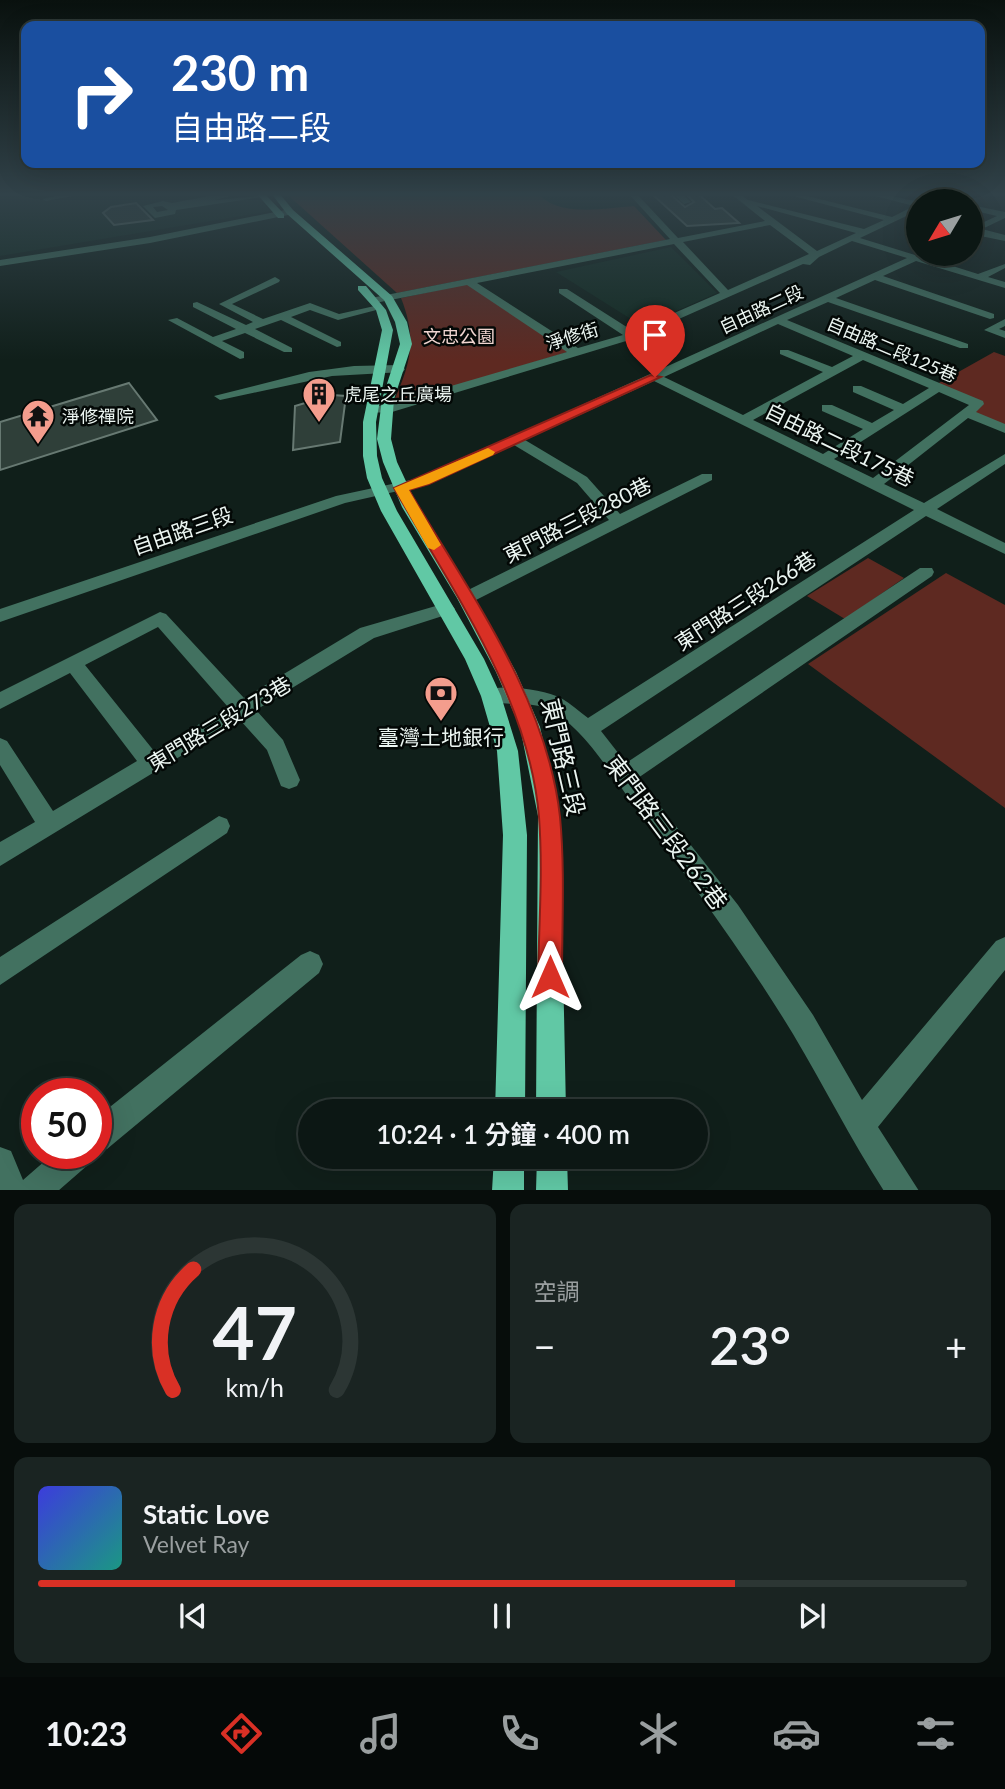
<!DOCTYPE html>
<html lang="zh-TW">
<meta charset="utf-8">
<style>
:root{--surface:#0c1714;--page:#1a2422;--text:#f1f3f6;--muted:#9a9fa0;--line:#2c3634;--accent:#d93025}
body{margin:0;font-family:Lato,"Noto Sans TC",sans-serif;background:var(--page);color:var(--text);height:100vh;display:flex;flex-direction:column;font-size:26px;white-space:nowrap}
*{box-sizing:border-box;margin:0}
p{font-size:23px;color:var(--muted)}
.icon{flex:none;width:38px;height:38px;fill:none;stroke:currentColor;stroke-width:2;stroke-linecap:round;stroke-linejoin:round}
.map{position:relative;height:1190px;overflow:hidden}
.details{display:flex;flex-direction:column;gap:14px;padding:14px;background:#070d0b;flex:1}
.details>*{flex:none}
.banner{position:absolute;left:21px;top:21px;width:964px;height:147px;border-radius:14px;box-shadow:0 7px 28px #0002,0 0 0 2px var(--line);background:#1a4fa0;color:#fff;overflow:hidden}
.needle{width:46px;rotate:232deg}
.tools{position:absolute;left:906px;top:189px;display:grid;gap:14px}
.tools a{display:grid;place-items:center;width:77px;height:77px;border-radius:50%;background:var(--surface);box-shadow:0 7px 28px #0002,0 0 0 2px var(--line);font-size:35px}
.speed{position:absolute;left:21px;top:1078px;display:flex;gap:14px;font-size:35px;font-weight:700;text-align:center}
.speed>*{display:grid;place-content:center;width:91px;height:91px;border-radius:50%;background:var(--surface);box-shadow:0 7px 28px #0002,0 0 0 2px var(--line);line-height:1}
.speed .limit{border:10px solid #d22;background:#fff;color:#111}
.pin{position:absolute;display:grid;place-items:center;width:60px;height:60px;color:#fff;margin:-72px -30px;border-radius:50% 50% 50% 0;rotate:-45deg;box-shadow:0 0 7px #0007}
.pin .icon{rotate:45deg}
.me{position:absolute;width:77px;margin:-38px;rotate:0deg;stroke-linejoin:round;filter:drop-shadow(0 0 5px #0008)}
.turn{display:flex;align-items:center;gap:24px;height:147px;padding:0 35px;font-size:32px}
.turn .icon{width:91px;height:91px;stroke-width:2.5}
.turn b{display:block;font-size:49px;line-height:60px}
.big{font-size:52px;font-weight:600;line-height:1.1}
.details .card{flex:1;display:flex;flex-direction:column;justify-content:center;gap:10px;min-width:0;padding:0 24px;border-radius:14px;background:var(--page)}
.details .dial{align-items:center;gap:0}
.dial svg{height:182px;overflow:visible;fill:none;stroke:var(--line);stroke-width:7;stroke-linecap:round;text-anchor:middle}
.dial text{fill:var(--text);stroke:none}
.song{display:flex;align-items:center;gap:21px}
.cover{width:84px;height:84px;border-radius:10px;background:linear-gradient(135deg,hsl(240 70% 55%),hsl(170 70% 35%))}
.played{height:7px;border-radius:4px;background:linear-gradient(90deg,var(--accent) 75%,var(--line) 75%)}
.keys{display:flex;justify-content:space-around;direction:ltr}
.heat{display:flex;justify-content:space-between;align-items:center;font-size:38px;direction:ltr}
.details .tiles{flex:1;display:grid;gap:14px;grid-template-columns:1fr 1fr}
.card:last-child{grid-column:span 2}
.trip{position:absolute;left:298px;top:1099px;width:410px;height:70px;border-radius:35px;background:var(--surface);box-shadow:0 7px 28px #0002,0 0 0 2px var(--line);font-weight:600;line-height:70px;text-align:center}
.dock{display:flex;height:112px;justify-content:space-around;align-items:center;background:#050908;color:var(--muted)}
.dock .icon{width:49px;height:49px}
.dock .selected{color:var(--accent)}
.dock b{font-size:32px;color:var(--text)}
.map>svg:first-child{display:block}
.built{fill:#122a21}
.green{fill:#5e2921}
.building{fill:#2f3f39;stroke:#677972;stroke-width:2}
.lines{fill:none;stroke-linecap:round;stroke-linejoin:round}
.minor{fill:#427160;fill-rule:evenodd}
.major{fill:#61c8a5;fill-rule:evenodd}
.route{fill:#d93025;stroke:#8d1f18;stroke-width:2}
.slow{fill:#f59e0b}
.labels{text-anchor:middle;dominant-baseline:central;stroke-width:5;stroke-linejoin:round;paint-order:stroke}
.far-street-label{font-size:18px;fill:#ebf5f1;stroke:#030806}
.far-park-label{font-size:18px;fill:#f0d5d0;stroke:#030806}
.far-poi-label{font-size:18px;fill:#ebf5f1;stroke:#030806;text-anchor:start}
.street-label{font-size:21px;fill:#ebf5f1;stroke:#030806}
.poi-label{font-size:21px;fill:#ebf5f1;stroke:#030806}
.near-street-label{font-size:24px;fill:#ebf5f1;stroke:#030806}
</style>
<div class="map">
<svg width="1005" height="1191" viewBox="0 0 1005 1191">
<rect width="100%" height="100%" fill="#101f1a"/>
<path class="built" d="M43,193L47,201L100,193H253L271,211L0,256V194Z
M671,247L717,293L642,326L556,272Z"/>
<path class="green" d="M315,193H538C558,218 605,208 634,206L666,240L397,293L289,196Z
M467,284L568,352L392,405C410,365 418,341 401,298Z
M994,352L1005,356V427L969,413L982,404L937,384Z
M868,558L904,578L845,619L807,596Z
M946,573L1005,605V808L808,664Z"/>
<path class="building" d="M651,193H669L685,207L694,202L685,193H697L715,209L722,208L739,223L687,226Z
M136,203L153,220L114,225L103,213L111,207Z
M129,383L157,420L0,470V422Z
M332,395L346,396L340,442L293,450L295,406Z"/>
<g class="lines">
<path class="minor" d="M70,193H89L46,201L42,199Z
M226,193H242L215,200L290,193L176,210L175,214L155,218L143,206L163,201L172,203ZM162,206L168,210L157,212L153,207Z
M628,193H636L678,238L765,221L730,193H739L748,200L864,229L884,220L782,193H795L892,217L914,206L864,193H878L919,202V210L860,238L915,255L929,254L924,257L978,274L1005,264V268L988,277L1005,282V288L916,261L883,276L994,314V318L990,319L875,280L836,298L968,344V348H960L828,302L787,320L983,401L984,404L976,412L1005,424V433L968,418L884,484L924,503L1005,454V464L937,509L1005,543V554L926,516L601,731L626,763L920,568H932L934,572L932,576L638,778L738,905L813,1015L862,1100L996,941L1005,937V970L878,1127L919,1191H884C851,1140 824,1086 793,1034C745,955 690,881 635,807C612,776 583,725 547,709C527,700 504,707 484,700L481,695L484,690C503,684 544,689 561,698C571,704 580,712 588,718L914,510L654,381L525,440L587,477L620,514L702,474H712V480L472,602H460L457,598L460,594L609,520L577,483L514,445L429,484L345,503L0,622V609L336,496L420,478L907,258L852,241L819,257L810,265L803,264L636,338L392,412L366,413V407L386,405L567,352L467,285L375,303L371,302V298L670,239ZM757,206L856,233L817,251ZM770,225L809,254L728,290L683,242ZM674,244L720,293L633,331L567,289H559V293L623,335L578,348L477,283ZM778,324L853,356L832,367L788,350H780V354L823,372L743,415L664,377ZM863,360L929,388L903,404L861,386H853V392L894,410L872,423L832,405H822V411L863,429L823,454L753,420ZM939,392L969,405L873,478L834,459Z
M672,193H681L691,202L684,204Z
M963,193H976L949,201H936Z
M971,205L1005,212V218L982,229L1005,235V241L971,234V228L997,216L971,210Z
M290,209L293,214L150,243L0,266V260L150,237Z
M275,277L280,280L279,282L232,304L263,319L310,303L339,314L379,305L384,308L338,320L310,310L291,317L341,342V346L337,347L281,320L255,329L292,348V352H284L245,333L222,341L244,352V358L240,359L168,320L177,318L213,337L236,329L193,307V303L197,302L246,325L253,322L219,304Z
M1005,319V326L999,329L1005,331V338L984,330Z
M399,365L405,369L403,372L332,376L220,400L214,396L309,372L354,366Z
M446,603L452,605L455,609L452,613L374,638L256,710L283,740L300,780L297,786L289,789L281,786L267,750L240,720L0,866V842L35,822L0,765V738L7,741L53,811L137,761L70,673L0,709V692L160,612L166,614L244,698L360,628ZM158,627L228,707L154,751L85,665Z
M219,816L227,819L230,826L227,833L0,985V957Z
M310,951L319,955L323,964L319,973L107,1149L96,1153V1118L301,955Z
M0,1147L11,1151L23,1180L54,1153H93L89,1164L58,1191H0Z"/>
<path class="major" d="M256,193H264L284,214V218H278Z
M271,193H279L293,210L392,296L407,322L412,344L394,399L391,439L397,462L418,507L475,598L516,672L540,727L560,816L566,1111H536L538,816L520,727L496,672L457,598L402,507L383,462L377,439L382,399L400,344L395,322L384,300L287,214Z
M358,286H366L386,310L393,330L376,422L377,456L382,478L397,511L484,659L501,696L518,751L527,835L525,1111H495L503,835L497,751L481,696L465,659L381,511L367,478L363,456V422L382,330L376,310L358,290Z
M494,1157H524V1191H492Z
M537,1157H567L568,1191H536Z"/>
</g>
<linearGradient id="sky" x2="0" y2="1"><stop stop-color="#09110e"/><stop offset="0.54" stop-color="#314249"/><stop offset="1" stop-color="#314249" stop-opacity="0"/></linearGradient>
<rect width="1005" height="360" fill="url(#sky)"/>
<path class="route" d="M651,375L661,377L429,484L409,490C468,591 547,697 560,817C565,869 562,924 562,977L559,986L550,989L542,986L538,977C539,924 543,870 539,817C529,697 452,590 394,488Z"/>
<path class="slow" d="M488,448L495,452L493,455L429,484L409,490L441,545L434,550L428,548L394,488Z"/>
<defs>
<symbol id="building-pin" viewBox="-11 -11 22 30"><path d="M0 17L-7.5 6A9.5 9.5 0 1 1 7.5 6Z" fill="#f49d8d" stroke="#030806"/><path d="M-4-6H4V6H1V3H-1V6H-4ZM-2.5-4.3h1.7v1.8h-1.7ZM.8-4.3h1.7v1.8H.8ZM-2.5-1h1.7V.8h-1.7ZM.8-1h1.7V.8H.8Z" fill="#111"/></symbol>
<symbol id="temple-pin" viewBox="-11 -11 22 30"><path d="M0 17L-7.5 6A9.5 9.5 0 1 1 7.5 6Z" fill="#f49d8d" stroke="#030806"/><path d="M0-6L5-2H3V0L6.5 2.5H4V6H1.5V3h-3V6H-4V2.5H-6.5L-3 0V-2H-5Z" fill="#111"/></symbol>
<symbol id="bank-pin" viewBox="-11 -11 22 30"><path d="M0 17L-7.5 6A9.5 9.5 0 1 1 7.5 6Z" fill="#f49d8d" stroke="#030806"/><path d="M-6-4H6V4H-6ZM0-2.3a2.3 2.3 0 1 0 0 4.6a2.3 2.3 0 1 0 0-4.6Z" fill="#111"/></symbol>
</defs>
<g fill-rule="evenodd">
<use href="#building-pin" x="300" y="375" width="38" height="52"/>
<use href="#temple-pin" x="19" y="397" width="38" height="52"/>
<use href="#bank-pin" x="422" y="674" width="38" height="52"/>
</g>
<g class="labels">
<g class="far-street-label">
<text transform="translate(761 309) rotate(-25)">自由路二段</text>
<text transform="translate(572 336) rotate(-17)">淨修街</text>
<text transform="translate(892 349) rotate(23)">自由路二段125巷</text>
</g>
<g class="far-park-label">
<text x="459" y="336">文忠公園</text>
</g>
<g class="far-poi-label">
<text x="344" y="394">虎尾之丘廣場</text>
<text x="62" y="416">淨修禪院</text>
</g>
<g class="street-label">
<text transform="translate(840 444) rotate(26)">自由路二段175巷</text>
<text transform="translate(577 519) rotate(-27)">東門路三段280巷</text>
<text transform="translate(182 530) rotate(-19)">自由路三段</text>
<text transform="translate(745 600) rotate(-33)">東門路三段266巷</text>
<text transform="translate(219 723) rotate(-31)">東門路三段273巷</text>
</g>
<g class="poi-label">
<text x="441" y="736">臺灣土地銀行</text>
</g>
<g class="near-street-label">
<text transform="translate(564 757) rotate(77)">東門路三段</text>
<text transform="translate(667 832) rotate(53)">東門路三段262巷</text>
</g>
</g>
</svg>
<div class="tools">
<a><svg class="needle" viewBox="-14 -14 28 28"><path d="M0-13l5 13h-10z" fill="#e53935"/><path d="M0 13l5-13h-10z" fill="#9a9fa0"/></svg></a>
</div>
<div class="speed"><div class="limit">50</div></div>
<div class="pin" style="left:655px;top:377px;background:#d93025"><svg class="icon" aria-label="arrive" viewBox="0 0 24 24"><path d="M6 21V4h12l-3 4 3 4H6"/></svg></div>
<svg class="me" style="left:550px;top:977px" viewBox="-20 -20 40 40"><path d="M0-17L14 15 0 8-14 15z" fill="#d93025" stroke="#fff" stroke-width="4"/></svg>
<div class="trip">10:24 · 1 分鐘 · 400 m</div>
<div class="banner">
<div class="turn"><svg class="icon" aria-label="right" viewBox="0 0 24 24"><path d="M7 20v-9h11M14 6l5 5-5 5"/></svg><div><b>230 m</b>自由路二段</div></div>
</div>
</div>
<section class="details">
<div class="tiles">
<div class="card dial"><svg viewBox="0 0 100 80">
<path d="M14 69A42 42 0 1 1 86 69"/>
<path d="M14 69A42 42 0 0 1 23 16" stroke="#d93025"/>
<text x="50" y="56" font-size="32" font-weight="700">47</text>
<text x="50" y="72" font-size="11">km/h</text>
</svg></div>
<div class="card"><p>空調</p>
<div class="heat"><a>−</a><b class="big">23°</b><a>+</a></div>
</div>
<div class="card">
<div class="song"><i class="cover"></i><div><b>Static Love</b><p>Velvet Ray</p></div></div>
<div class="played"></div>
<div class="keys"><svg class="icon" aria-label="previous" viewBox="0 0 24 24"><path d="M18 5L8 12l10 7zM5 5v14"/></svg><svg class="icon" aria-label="pause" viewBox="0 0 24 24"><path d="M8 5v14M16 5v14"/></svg><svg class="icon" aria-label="next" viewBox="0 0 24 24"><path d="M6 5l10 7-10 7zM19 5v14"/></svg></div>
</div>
</div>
</section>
<nav class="dock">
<b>10:23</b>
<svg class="icon selected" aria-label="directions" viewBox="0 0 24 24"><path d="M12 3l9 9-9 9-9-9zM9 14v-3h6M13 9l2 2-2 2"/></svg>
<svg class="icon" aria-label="music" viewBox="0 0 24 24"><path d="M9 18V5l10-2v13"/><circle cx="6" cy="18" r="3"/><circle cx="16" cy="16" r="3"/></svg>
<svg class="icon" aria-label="phone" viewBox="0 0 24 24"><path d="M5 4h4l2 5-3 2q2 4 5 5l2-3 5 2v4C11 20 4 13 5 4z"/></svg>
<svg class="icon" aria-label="climate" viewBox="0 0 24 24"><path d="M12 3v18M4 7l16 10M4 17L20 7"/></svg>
<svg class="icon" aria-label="car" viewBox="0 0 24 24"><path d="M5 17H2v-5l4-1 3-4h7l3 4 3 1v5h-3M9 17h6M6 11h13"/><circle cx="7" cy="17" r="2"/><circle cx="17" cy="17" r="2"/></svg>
<svg class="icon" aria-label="filters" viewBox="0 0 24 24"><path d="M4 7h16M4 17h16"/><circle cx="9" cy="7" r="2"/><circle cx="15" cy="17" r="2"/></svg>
</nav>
